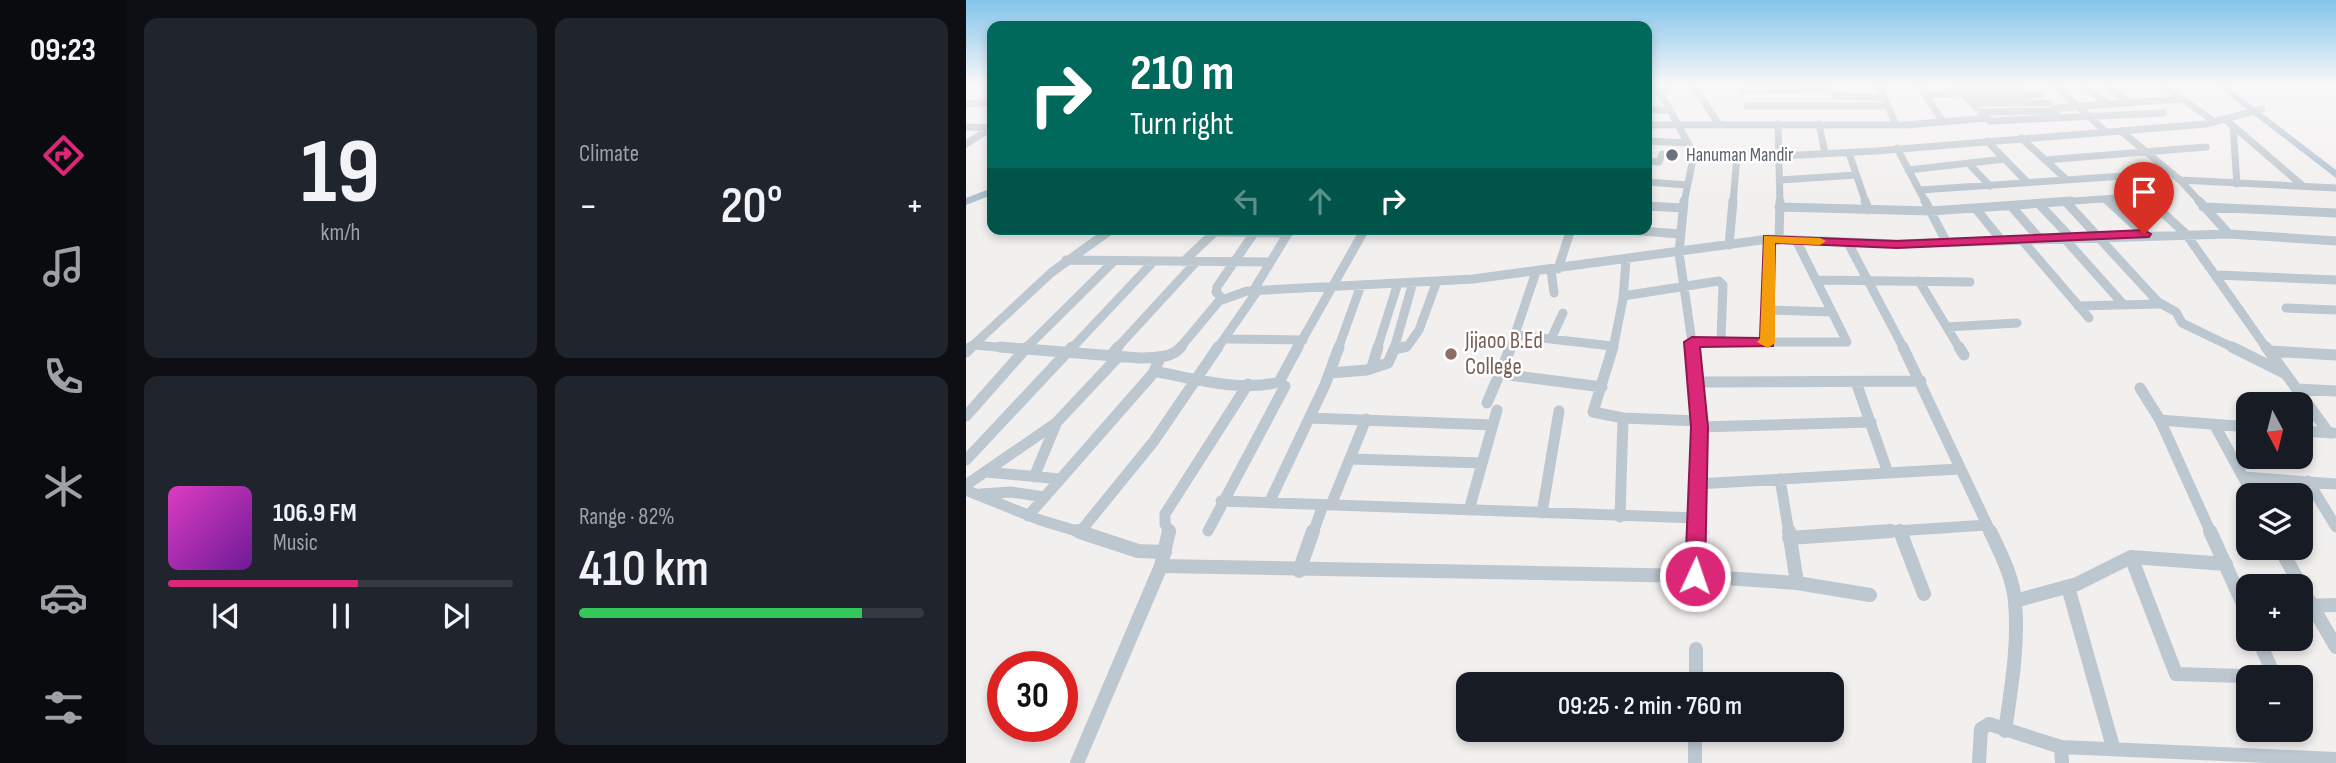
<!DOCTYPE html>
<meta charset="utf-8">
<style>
:root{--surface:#171b24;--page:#20242c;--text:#f1f3f6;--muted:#9ea1a6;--line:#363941;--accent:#db2777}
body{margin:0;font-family:"Sofia Sans Condensed",sans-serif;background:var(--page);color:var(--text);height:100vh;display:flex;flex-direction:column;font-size:26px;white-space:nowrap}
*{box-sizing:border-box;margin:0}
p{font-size:23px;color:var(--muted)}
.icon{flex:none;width:38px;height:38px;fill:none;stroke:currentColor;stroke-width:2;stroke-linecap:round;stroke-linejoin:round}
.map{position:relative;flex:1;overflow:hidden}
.sheet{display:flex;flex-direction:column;gap:18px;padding:18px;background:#0d0f14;width:840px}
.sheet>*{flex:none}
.top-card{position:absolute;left:21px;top:21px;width:665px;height:214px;border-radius:14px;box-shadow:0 4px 10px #0003;background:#00695c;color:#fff;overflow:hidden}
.needle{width:46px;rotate:173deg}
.controls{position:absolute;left:1270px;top:392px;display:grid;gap:14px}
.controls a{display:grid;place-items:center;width:77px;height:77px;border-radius:14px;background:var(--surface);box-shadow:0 4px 10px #0003;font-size:35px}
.speed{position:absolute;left:21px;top:651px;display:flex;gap:14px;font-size:35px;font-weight:700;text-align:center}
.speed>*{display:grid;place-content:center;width:91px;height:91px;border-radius:50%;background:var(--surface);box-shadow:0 4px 10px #0003;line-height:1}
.speed .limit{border:10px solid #d22;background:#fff;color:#111}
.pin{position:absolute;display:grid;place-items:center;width:60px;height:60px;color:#fff;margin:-72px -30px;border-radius:50% 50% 50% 0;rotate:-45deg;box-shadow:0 0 7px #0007}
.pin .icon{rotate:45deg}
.me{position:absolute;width:77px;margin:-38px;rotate:3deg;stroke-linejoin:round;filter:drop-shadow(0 0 5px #0008)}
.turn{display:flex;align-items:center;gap:24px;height:147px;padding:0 28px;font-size:32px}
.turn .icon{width:91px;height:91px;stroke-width:2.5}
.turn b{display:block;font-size:49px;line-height:60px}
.lanes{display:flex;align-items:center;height:66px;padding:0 28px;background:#0003;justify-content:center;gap:35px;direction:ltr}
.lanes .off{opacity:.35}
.big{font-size:52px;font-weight:600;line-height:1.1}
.sheet .widget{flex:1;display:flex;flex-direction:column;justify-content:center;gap:10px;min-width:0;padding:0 24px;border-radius:14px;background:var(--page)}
.sheet .dial{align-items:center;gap:0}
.dial b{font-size:91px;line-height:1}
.song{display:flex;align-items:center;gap:21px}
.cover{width:84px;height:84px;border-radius:10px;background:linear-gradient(135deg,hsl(310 70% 55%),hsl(280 70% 35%))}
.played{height:7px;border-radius:4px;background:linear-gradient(90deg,var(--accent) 55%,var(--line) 55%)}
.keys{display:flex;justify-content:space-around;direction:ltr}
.heat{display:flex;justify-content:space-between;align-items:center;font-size:38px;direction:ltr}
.charge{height:10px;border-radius:5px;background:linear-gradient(90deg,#34c759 82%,var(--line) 0)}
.sheet .tiles{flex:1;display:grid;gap:18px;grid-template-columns:repeat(2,1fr)}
.trip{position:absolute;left:490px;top:672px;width:388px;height:70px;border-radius:14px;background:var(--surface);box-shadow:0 4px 10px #0003;font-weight:600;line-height:70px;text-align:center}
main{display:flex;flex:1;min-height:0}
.tabs{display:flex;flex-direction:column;width:126px;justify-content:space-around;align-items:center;background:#090b0e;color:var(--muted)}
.tabs .icon{width:49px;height:49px}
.tabs .current{color:var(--accent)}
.tabs b{font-size:32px;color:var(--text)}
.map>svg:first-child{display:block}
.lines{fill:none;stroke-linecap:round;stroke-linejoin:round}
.minor-far3{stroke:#bdc7cf;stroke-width:7}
.minor-far2{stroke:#bdc7cf;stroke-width:9}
.minor-far1{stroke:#bdc7cf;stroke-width:11}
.minor{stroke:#bdc7cf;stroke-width:14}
.major{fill:#aec0cf;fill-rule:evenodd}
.route{fill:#db2777;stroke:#8e194d;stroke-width:2}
.slow{fill:#f59e0b}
.worship-dot{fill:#6b7280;stroke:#fff;stroke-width:2.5}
.education-dot{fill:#8d6e63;stroke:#fff;stroke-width:2.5}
.labels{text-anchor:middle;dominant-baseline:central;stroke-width:5;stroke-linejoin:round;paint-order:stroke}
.far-worship-label{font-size:19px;fill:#5b616d;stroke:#fff;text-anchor:start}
.education-label{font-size:23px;fill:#785e54;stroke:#fff;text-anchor:start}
</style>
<main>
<nav class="tabs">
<b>09:23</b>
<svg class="icon current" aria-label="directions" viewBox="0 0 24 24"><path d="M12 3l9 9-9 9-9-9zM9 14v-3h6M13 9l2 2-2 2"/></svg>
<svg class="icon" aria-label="music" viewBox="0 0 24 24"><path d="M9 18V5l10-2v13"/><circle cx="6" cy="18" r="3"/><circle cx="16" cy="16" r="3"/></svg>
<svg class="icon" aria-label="phone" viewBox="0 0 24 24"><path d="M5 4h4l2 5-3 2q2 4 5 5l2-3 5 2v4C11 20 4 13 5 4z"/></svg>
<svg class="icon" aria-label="climate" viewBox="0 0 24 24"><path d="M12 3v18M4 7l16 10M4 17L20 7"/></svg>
<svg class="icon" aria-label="car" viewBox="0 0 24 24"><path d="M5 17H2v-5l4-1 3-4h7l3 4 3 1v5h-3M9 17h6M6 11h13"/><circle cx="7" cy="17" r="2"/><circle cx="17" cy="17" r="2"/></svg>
<svg class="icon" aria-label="filters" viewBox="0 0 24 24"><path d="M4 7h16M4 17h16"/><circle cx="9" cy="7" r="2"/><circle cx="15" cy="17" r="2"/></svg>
</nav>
<section class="sheet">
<div class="tiles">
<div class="widget dial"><b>19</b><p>km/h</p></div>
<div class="widget"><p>Climate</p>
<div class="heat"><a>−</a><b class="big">20°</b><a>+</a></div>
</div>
<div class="widget">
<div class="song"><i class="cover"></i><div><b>106.9 FM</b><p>Music</p></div></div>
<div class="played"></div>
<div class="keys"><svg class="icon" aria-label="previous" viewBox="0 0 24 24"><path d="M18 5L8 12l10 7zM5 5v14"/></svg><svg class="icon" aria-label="pause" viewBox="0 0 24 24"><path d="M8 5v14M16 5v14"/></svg><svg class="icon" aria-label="next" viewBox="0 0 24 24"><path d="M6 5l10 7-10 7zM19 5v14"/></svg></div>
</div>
<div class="widget"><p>Range · 82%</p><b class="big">410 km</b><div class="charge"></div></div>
</div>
</section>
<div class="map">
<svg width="1370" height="763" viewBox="0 0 1370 763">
<rect width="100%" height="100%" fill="#f2efef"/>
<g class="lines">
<path class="minor-far3" d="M16,85L26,86
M690,85L728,154L718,203
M727,85L752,123
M913,85L930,125
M953,85L977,122
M988,85L1010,107
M1089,85L1140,132
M1116,85L1144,105
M1139,85L1164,103
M1196,85L1249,122
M990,88L1053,87
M681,89L706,85
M777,90L865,89
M959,94L995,93
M868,96L918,97
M1001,96L1074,95
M1006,103H1083
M0,104L26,102
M781,106H921
M1089,108L1216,99
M681,110H704
M1015,112L1092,111
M1259,119L1337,186
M1024,121L1197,113
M812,124L814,203
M853,124L859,153
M681,125H940L1021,118
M0,127L25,128
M1267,127L1271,184
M1155,131L1214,180L1235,203
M1055,138L1100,179
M681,141L722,143
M1021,141L1062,183
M0,144L26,127
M931,148L960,203
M883,153L900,203
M728,154L814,156L910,151L1240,124L1296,109
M1079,160L1240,147
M681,161L693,162L696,154
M1003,164L1024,186
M942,170L1039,159
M814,180L890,175
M1214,180L1370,188
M681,182L721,185
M954,190L1202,173
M1140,199L1144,203
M767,203L771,156
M1080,203L1178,196L1186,203"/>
<path class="minor-far2" d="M718,201L713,253L727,349
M899,201L902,210
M959,201L981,243
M1142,201L1178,234
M1184,201L1220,234L1301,349
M1233,201L1263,234
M1101,203L1192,302L1210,312L1216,323L1270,349
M1074,205L1105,238
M681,206L717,208
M1045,206L1074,239
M813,207L965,211L1105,201
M1237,207L1370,213
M1010,209L1036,241
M649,229L714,234
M249,232L323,233
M1098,238L1157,304
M813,240L814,201
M1056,240L1123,318
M882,243L938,349
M763,245L767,201
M100,260L304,262
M217,262L252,229
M592,269L605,229
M585,270L588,293
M1251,275L1370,280
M850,280L1004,282
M953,281L994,349
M287,291L324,230
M657,296L753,281L757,285L755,340
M257,299L250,292L251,287L288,233
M1112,306L1194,304
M1320,308L1370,310
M802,310L866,312
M981,327L1051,323
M550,335L646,346
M262,339L337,340
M585,339L597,313
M726,342H881L830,240
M801,343L803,239
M9,345L51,349
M3,349L86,272L146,229
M59,349L148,261
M105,349L187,262
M150,349L230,262
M213,349L253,301L281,291L507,279L803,239L931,244L1263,234L1370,241
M251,349L292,290
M331,349L399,229
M372,349L395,285
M411,349L432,283
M428,349L447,282
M429,349L441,347L453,330L471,281
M544,349L570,272
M647,349L657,299L660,260"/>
<path class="minor-far1" d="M34,347L174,358C188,357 205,359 215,347
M647,347L627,412L657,418L733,421
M727,347L734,427L730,533
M937,347L1025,533
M993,347L998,355
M1266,347L1318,373
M1300,347L1363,433
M429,349L438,347
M1303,351L1370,355
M0,352L5,347
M145,355L152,347
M194,358L189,369L192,372C230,379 275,392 313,382L332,347
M404,369L422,363L429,347
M364,373L401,370L406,367L412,347
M535,374L636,387
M730,382L955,381
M890,382L922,473
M1174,388L1194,420L1245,533
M1331,389L1370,391
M521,403L545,347
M0,416L61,347
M344,418L527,425
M1194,420L1283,427
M1248,424L1287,495
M734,427L905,422
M1335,431L1367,433
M385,459L516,463
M0,460L106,347
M20,472L94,479
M68,477L90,424
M1277,477L1370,484
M814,479L823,533
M1342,481L1370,527
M731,484L993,469
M0,485L90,423L152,357
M0,490L74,520L114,532L188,441L252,347
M15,494L45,492L78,497
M255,501L732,518
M303,503L359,385L373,347
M365,505L400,419
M503,510L531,410
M576,513L593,411
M62,516L190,370
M654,517L657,418
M242,531L319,386
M114,532L117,533
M204,533L199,524V514L282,384
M347,533L357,505
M899,533L1021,525"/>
<path class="minor" d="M112,531H115
M823,531L831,583
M934,531L958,594
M1024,531C1035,554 1047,577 1049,602C1053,645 1045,689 1039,731
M1244,531L1283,617
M114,532L172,551L199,552
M823,538L925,531
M1314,548L1335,586
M1165,557L1210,674L1309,677L1292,639
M195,566L729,576L831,583L904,595
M333,571L347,531
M729,576L731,531
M1102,587L1147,747
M1335,587L1370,647
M1049,601L1111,584L1165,557L1260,564
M1335,606L1370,605
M730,649V684
M729,730V763
M1095,747L1096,763
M111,763L195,566L203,531
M1013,763L1015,729L1023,724L1095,747L1370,759"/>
<path class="major" d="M1249,85H1259L1370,170V178Z
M26,188V195L0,205V198Z"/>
</g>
<linearGradient id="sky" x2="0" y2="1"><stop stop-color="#82c4ea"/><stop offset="0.44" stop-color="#f9f8f8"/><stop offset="1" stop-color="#f9f8f8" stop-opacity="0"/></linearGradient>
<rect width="1370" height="192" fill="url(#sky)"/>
<path class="route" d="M1178,230L1185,234L1183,237L931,248L809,243L807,346L734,347L742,427L739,576L736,582L729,584L722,582L719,576L725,427L718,342L726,337L794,338L798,236L931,241Z"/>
<path class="slow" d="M798,236L854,238L860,241L854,245L809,243V343L802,348L791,342L794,339Z"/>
<circle class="worship-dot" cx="706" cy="155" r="7"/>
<circle class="education-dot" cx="485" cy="354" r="7"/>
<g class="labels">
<g class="far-worship-label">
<text x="720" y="155">Hanuman Mandir</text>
</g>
<g class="education-label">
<text x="499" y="341">Jijaoo B.Ed<tspan x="499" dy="26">College</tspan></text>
</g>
</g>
</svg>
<div class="controls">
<a><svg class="needle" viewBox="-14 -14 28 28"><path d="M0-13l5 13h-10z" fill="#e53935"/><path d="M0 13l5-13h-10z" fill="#9ea1a6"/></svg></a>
<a><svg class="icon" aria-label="layers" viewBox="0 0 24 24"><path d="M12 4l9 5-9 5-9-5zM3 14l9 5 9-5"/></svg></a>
<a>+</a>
<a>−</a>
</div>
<div class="speed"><div class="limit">30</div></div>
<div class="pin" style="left:1178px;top:234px;background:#d93025"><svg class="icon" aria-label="arrive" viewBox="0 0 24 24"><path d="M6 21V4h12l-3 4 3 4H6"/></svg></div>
<svg class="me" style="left:729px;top:576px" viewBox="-20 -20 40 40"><circle r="17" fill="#db2777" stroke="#fff" stroke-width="3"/><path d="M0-11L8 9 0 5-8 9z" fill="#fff"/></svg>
<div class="trip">09:25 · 2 min · 760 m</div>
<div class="top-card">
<div class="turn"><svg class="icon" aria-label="right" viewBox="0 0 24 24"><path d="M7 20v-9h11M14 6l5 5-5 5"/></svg><div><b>210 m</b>Turn right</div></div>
<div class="lanes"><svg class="icon off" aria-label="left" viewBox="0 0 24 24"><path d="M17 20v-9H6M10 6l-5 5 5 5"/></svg><svg class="icon off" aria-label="ahead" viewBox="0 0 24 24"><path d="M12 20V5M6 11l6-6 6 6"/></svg><svg class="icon" aria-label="right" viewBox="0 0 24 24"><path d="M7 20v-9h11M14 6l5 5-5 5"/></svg></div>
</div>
</div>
</main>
